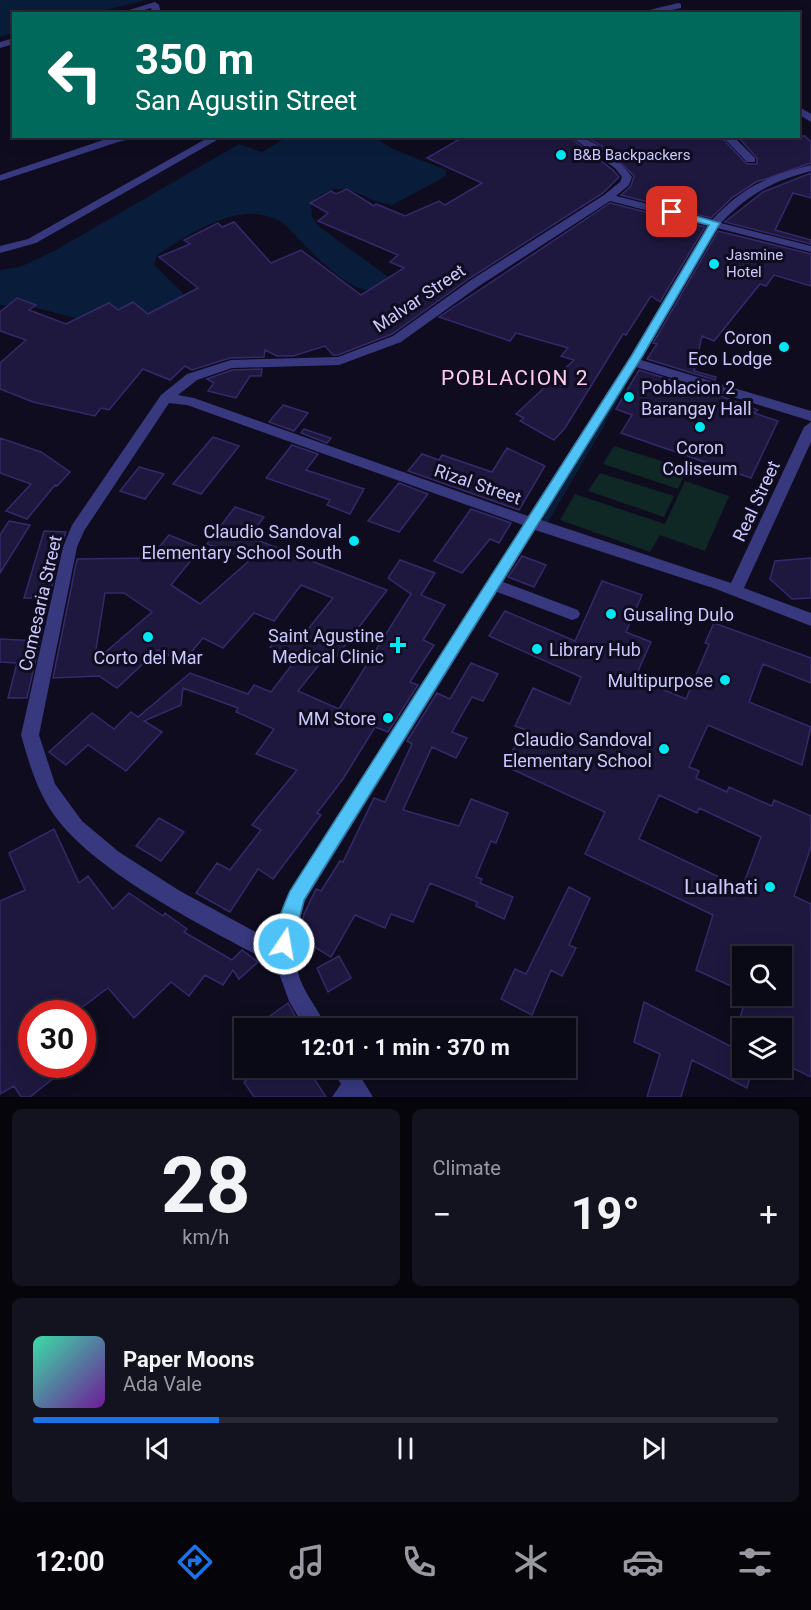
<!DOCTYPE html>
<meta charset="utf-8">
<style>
:root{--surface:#0a0916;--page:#13121f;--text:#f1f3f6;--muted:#999aa1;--line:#2a2a35;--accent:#1a73e8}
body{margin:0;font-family:Roboto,sans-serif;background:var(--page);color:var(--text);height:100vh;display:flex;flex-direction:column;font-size:22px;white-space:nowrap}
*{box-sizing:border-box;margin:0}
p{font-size:20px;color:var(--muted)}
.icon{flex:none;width:33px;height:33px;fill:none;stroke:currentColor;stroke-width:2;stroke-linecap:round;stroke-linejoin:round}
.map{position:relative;height:1097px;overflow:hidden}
.panel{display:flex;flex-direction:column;gap:12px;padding:12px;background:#06050c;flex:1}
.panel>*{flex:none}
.banner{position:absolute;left:12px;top:12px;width:788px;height:126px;border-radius:0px;box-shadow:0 3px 15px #0003,0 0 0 2px var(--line);background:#00695c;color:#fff;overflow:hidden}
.tools{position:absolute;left:732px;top:946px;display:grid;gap:12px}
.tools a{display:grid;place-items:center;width:60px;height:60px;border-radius:0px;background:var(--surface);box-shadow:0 3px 15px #0003,0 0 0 2px var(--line);font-size:30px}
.speed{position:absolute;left:18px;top:1000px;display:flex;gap:12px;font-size:30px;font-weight:700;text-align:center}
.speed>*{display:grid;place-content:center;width:78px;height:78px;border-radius:50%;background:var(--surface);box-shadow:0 3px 15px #0003,0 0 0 2px var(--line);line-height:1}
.speed .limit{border:9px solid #d22;background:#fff;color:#111}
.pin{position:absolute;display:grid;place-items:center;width:51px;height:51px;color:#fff;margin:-26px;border-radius:12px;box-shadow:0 3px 9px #0006}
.me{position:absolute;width:66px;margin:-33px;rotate:12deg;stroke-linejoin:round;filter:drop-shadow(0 0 4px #0008)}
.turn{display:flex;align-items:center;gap:21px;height:126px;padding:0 24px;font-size:27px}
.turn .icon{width:78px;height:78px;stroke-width:2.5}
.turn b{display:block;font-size:42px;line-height:51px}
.big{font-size:45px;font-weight:700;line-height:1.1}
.panel .widget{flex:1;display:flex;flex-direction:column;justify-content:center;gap:9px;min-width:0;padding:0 21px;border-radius:9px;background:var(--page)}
.panel .dial{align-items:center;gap:0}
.dial b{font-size:78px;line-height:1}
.song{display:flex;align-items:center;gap:18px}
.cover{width:72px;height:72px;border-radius:9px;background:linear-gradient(135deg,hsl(160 70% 55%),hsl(280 70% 35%))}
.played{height:6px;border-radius:3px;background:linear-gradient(90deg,var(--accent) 25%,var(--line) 25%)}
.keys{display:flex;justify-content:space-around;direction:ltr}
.heat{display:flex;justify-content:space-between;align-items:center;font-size:33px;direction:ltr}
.panel .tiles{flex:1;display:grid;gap:12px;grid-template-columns:1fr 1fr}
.widget:last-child{grid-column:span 2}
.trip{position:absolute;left:234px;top:1018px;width:342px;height:60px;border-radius:0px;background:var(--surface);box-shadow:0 3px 15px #0003,0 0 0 2px var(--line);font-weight:700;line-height:60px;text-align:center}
.tab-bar{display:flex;height:96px;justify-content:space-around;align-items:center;background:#040409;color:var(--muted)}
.tab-bar .icon{width:42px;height:42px}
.tab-bar .active{color:var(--accent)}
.tab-bar b{font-size:27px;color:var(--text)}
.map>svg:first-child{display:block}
.green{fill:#0f2826}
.water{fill:#091d3a}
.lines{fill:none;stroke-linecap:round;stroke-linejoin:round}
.stream-far1{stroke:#091d3a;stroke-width:4.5}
.stream{stroke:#091d3a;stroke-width:6}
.building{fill:#1e183f;stroke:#342a6b;stroke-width:1.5;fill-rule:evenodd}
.minor{fill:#37387d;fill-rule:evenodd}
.route{fill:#4fc3f7;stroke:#337fa1;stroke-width:1.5}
.poi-dot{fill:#01e7f3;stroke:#0e0c1e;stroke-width:2}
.labels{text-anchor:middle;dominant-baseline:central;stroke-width:6;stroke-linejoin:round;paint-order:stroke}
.far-poi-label{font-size:15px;fill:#ccc9ff;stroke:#0e0c1e;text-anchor:start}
.street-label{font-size:18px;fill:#ccc9ff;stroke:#0e0c1e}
.poi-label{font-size:18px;fill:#ccc9ff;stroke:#0e0c1e;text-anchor:end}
.quarter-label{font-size:21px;letter-spacing:1.5px;fill:#ffcbee;stroke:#0e0c1e}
.near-poi-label{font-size:21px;fill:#ccc9ff;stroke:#0e0c1e;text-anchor:end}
</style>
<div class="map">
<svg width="811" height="1097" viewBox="0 0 811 1097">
<rect width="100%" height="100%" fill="#0e0c1e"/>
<path class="green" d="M614,446L687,469L678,489L603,464Z
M600,473L674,496L664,517L588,491Z
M685,481L729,496L705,551L660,535L650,552L560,520L575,494L665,524Z"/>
<path class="water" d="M0,0H147L93,13L14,14L13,33L0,37Z
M287,137H374L393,149L446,170V175L441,179L392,205C356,200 348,173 311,202L312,217L318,226L387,276L388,280C381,285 375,291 367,290C341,287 302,241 283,223C242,197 191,233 157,255L154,265L181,291L185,299L156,314L80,319L32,307L0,305V270L20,267L56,250L239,144L262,152Z"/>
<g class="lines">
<path class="stream-far1" d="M602,423L623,387"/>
<path class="stream" d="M545,521L603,422"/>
</g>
<path class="building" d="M465,136H568L613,170L619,177L603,193L470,278L392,334L338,355H333L325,346L293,356H277L265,350L264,357L230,358L192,370L185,366L170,380L143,369L109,410L101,408L95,416L33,402L0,389V363L26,340L0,331V312L17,298L36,305L29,310L66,324L109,303L118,310L133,302L148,314L198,288L159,257L190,244L184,240L218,223L222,227L234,222L271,263L301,250L361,295L404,268L390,262L398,255L318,221L328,213L310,203L331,191L336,194L347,189L374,206L376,204L405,216L439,201L445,205L482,183L427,158Z
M584,136H720L747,164H757V158L737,136H805L811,142V163L756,182L733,197L711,218L621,195L631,186L634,176L606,148Z
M811,173V198L793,193L775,230L811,240V244L725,222L763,192Z
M610,203L705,227L660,302L651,296L626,335L623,334L565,428L554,440L520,421L524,418L516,414L574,360L561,356L568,348L516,333L510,341L439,317Z
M718,231L811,254V286L774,275L766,286L760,284L714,341L702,336L694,371L716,377L715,380L647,359L657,344L653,343Z
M262,369L261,376H250L236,398L208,391L214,383L207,379L232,370Z
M639,370L710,392L758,410L754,413L778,421L751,478L621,433L632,415L616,409Z
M283,405L308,413L294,431L269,422Z
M304,429L331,438L327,443L301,433Z
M213,437L239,446L201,494L173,484Z
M0,438L41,452L70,472L57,486L55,485L27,519L6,511L31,484L0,473Z
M292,445L318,454L306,470L364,489L350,514L327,505L330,500L266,478Z
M507,448L545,466L519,510L408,471L422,454L439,460L442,455L492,472Z
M139,467L164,474L145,499L120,491Z
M399,483L428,494L399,532L368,521Z
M235,507L264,517L249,537L387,590L334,660L326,656L298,691L339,709L411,594L388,578L400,560L435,573L421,595L445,605L423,640L434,645L410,682L418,685L388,732L375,727L343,779L317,813L321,815L273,879L258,869L230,912L196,893L217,863L230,870L261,830L252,825L297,770L256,754L274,729L236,712L238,708L183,688L181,705L144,721L162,732L126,771L88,745L66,765L49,752L92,713L114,729L131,712L138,717L190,673L248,694L254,685L271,692L294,662L270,647L282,635L296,644L333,598L301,585L274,621L254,613L223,648L203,638L183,662L158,650L117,688L99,676L53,678L77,559L150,558L169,535L201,548L171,585L200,604L250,560L207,544ZM105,593H124L152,612L94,662Z
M471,509L511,523L499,543L490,539L462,573L434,561Z
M9,521L30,525L0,573V535Z
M44,531L66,532L56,560H58L49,598H24Z
M522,556L546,565L534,587L508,577Z
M811,558V598L792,599L770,579L775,561Z
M602,581L642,595L626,632L651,642L635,678L686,699L709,644L705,643L714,623L811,658V683L763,664L749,702L811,727L802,765L708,725L689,767L699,771L696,778L727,792L729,787L772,806L774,800L811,816V847L794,896L811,904V1077L782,1063V1029H737L746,996H782V957H741L733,987L696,970L713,915L585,854L605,812L503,765L526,730L515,726L533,688L570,704L581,677L489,636L505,611L575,641ZM659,795L697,813L699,808L761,837L742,888L639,839Z
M0,639L40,641L27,698H8L17,663L0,662Z
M471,663L498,674L483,701L472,697L452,732L467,738L456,758L432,747L403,810L459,826L471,799L508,813L496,843L491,841L476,877L482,879L480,883L513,897L504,919L476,906L477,902L430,883L413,922L391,914L385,928L355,915L331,957L311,945L313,941L299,935L304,914L316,889L321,891L340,861L343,862L374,798L385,802L412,744L407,741L437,693L450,699Z
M159,818L184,832L161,861L136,846Z
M54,829L79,883L88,876L113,909L129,893L163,916L165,913L187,929L184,932L232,960L242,950L258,962L239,979L233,970L223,985L205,975L189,996L171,982L134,1018L108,988L73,1014H32V1065H70L30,1097H21L14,1086L0,1094V901L25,890L9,853Z
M569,887L590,898L569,945L576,948L562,976L551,970L532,1015L501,999L515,969L526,974Z
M339,956L351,978L328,992L317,968Z
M644,1002L742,1052V1068H753L747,1088L692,1060L681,1097H647L660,1054L634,1042Z
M288,1003L302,1029H278L270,1016Z
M262,1068H307L326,1097H254L244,1082Z"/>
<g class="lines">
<path class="minor" d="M155,2L159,5L161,14H153L151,8L132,14H116Z
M678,3L681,4V8L653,14H633Z
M14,38V44L0,48V42Z
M798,106L811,114V122L798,114Z
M143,136L118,142L0,181V175L112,137Z
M211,136H224L36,243L0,253V246L28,239Z
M570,136C593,136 619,159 632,177L629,185L616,196L712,220C743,187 767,176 811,165V171C773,181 748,194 721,223L811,246V252L717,228L641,360L811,411V421L636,367L541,520L731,583L804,427L811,422V442L744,588L811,613V626L716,589L535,530L503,582L578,610L580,614L578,618L572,620L497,592L305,901C297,930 289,960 304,988C311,1002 321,1014 327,1029H305L289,1001L276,965C211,930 97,875 54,815C37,791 29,763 21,735L63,547L72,525L161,395L187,374L231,360L338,357L393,336L471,280L604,195L620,182L622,177L615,168ZM610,201L708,226L627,362L528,516L194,398L178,395L197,380L232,368L339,365L401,342L479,286ZM169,403L187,405L523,525L290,890L281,918L276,943L180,891L119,852L82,821L55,784L39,735L77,547L84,531Z
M722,136H733L755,158V162H747Z
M331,1068H355L373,1097H332L341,1084Z"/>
</g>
<path class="route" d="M672,209L720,223L643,355L312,887L304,900L291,951L284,953L278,951C271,933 283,907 290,891L632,355L709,225L668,215L667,212Z"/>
<g class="poi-dot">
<circle cx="561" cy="155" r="6"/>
<circle cx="714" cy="264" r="6"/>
<circle cx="784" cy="347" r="6"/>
<circle cx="629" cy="397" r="6"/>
<circle cx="700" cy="427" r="6"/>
<circle cx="354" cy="541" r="6"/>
<circle cx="611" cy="614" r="6"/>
<circle cx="148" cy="637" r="6"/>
<path d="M395 636h6v6h6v6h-6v6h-6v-6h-6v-6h6z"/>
<circle cx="537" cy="649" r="6"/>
<circle cx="725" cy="680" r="6"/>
<circle cx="388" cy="718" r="6"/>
<circle cx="664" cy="749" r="6"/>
<circle cx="770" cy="887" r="6"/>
</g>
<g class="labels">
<g class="far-poi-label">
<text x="573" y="155">B&amp;B Backpackers</text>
<text x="726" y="255">Jasmine<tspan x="726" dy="17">Hotel</tspan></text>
</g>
<g class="street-label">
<text transform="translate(419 298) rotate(-34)">Malvar Street</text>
<text transform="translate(478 484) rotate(19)">Rizal Street</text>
<text transform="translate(756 501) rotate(-65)">Real Street</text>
<text transform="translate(40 603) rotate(-77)">Comesaria Street</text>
</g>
<g class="poi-label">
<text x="772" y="337">Coron<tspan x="772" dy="21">Eco Lodge</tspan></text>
<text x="641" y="387" text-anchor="start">Poblacion 2<tspan x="641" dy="21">Barangay Hall</tspan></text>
<text x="700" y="447" text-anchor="middle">Coron<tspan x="700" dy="21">Coliseum</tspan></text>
<text x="342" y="531">Claudio Sandoval<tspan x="342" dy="21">Elementary School South</tspan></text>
<text x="623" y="614" text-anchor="start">Gusaling Dulo</text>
<text x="384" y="635">Saint Agustine<tspan x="384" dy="21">Medical Clinic</tspan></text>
<text x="549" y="649" text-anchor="start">Library Hub</text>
<text x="148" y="657" text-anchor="middle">Corto del Mar</text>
<text x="713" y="680">Multipurpose</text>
<text x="376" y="718">MM Store</text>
<text x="652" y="739">Claudio Sandoval<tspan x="652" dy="21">Elementary School</tspan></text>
</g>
<g class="quarter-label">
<text x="515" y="378">POBLACION 2</text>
</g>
<g class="near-poi-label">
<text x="758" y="887">Lualhati</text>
</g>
</g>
</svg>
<div class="tools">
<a><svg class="icon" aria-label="search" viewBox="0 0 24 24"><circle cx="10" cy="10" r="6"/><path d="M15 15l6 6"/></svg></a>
<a><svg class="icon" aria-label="layers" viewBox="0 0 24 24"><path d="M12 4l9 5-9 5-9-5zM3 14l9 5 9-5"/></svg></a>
</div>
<div class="speed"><div class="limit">30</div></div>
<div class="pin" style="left:672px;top:212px;background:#d93025"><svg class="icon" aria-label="arrive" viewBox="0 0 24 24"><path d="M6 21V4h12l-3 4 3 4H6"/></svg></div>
<svg class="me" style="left:284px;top:944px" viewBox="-20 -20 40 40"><circle r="17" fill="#4fc3f7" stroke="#fff" stroke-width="3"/><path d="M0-11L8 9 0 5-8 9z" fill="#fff"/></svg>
<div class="trip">12:01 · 1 min · 370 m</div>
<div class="banner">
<div class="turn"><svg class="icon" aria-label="left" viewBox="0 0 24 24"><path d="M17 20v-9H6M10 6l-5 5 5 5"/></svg><div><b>350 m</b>San Agustin Street</div></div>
</div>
</div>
<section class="panel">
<div class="tiles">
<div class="widget dial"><b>28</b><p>km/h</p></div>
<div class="widget"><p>Climate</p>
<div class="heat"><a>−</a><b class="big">19°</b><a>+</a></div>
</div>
<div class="widget">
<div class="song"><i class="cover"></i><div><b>Paper Moons</b><p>Ada Vale</p></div></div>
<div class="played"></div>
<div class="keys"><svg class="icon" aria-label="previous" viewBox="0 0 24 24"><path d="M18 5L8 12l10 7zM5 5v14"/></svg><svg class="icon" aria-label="pause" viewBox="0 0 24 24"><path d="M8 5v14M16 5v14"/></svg><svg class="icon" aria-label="next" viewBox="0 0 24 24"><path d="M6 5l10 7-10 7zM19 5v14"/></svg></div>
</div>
</div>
</section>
<nav class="tab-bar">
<b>12:00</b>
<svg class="icon active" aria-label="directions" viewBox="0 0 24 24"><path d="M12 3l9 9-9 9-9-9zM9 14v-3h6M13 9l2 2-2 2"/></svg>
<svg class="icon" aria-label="music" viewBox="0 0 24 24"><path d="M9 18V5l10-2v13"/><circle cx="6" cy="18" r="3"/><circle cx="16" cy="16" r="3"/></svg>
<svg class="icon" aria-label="phone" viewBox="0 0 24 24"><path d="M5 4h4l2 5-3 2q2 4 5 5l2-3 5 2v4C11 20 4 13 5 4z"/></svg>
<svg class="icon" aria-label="climate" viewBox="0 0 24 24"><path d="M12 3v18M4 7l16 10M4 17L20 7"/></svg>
<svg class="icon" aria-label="car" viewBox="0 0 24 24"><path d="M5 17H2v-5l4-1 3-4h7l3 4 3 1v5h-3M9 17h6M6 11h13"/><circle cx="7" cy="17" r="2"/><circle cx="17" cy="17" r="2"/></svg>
<svg class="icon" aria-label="filters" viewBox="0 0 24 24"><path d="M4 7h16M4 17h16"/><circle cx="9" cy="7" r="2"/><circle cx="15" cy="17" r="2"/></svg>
</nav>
